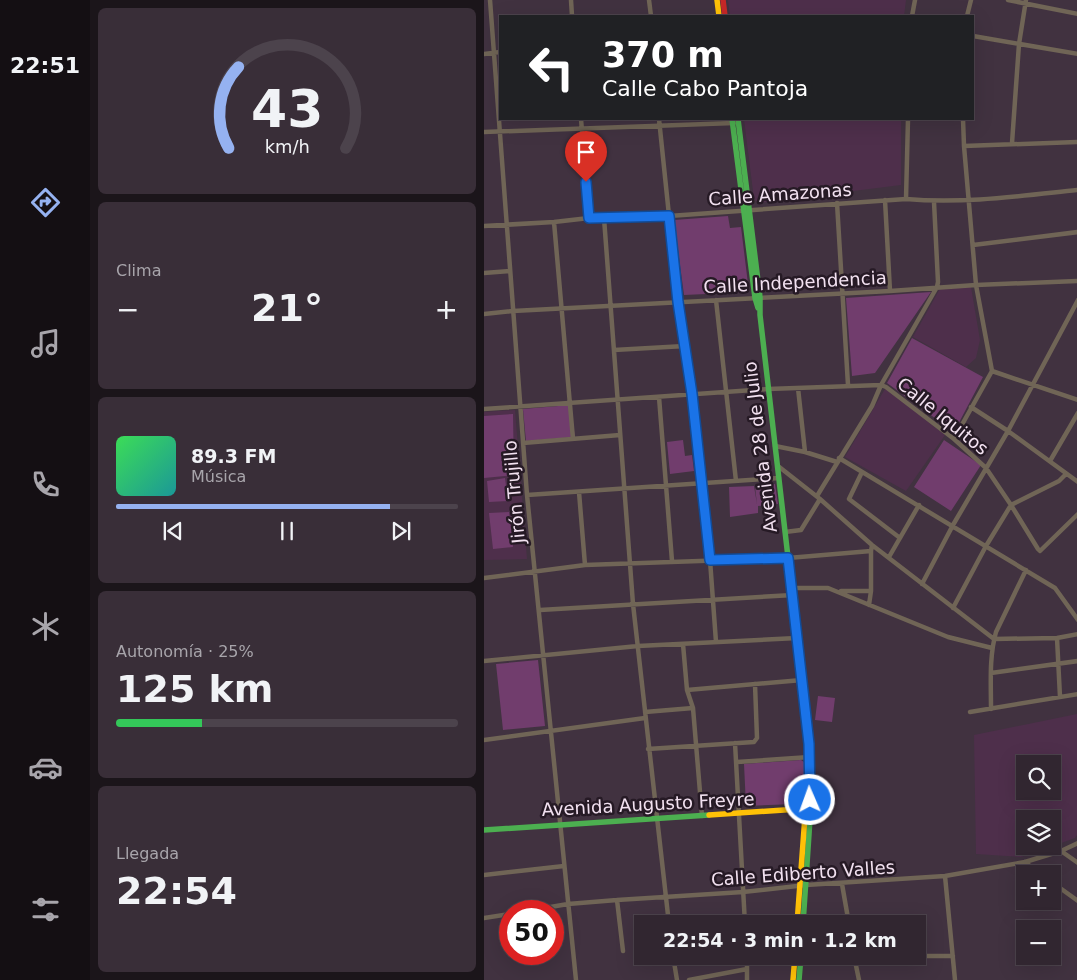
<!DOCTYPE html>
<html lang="es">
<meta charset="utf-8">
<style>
:root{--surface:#312630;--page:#392e38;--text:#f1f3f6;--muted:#a8a5ab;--line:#4c434c;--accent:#95b2f1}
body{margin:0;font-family:"DejaVu Sans",sans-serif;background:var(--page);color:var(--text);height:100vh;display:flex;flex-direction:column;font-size:19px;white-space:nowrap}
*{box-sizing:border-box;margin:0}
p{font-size:16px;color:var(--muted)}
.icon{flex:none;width:28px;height:28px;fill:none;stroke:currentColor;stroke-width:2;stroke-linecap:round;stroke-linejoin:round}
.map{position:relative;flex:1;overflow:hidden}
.sheet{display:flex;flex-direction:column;gap:8px;padding:8px;background:#1b151a;width:394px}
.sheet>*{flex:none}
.banner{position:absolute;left:15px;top:15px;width:475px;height:105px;border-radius:0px;box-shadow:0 5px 20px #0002,0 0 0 1px var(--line);background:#202124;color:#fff;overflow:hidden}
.buttons{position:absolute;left:532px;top:755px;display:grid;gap:10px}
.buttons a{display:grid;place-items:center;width:45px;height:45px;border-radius:0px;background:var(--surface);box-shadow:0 5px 20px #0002,0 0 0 1px var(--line);font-size:25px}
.speed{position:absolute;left:15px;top:900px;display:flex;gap:10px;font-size:25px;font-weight:700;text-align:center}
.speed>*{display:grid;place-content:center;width:65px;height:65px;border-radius:50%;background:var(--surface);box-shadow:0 5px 20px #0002,0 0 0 1px var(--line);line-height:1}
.speed .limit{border:8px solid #d22;background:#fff;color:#111}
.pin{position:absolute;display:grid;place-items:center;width:42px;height:42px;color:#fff;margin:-51px -21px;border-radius:50% 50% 50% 0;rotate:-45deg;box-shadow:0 0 5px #0007}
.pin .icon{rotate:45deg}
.me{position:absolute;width:55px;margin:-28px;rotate:358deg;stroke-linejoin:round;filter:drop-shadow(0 0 4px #0008)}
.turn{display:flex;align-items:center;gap:18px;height:105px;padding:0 20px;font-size:22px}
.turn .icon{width:65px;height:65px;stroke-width:2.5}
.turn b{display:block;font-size:35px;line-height:42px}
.big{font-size:38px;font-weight:700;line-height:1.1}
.sheet .tile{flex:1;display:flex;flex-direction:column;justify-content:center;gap:8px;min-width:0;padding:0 18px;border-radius:8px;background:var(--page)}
.sheet .dial{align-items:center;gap:0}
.dial svg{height:130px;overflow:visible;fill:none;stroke:var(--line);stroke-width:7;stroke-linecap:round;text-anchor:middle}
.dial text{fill:var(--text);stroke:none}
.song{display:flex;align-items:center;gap:15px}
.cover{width:60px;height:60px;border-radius:8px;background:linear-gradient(135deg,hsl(130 70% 55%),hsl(180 70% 35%))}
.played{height:5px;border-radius:2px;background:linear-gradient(90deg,var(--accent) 80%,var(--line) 80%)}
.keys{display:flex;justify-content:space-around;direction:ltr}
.heat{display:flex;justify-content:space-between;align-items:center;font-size:28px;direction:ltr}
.charge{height:8px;border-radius:4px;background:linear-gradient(90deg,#34c759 25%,var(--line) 0)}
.trip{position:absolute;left:150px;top:915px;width:292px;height:50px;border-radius:0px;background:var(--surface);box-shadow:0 5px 20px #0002,0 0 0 1px var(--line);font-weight:700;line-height:50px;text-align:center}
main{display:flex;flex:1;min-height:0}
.dock{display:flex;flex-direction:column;width:90px;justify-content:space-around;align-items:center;background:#140f13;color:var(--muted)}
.dock .icon{width:35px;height:35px}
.dock .active{color:var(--accent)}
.dock b{font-size:22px;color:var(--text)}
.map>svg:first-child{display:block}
.built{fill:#4e2f4b;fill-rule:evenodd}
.green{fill:#713d6d}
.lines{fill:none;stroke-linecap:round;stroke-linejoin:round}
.street{stroke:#706556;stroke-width:4.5}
.fast{stroke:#4caf50;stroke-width:5.5}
.slow{stroke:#ffc107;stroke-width:5.5}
.jam{stroke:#c62828;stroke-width:5.5}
.route-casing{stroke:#114b97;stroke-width:12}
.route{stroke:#1a73e8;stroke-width:9}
.labels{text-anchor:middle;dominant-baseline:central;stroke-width:5;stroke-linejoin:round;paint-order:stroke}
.street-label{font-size:18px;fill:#f2e1f0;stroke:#261a25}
</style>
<main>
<nav class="dock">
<b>22:51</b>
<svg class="icon active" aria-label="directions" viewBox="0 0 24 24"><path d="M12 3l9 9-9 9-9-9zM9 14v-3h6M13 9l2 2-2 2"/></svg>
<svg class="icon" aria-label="music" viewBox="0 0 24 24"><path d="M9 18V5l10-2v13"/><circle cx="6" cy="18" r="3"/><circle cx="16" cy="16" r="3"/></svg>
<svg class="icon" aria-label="phone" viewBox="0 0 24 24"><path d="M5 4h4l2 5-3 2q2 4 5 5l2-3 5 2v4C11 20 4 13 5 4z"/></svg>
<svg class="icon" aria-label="climate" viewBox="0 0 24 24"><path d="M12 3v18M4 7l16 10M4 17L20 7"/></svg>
<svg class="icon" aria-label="car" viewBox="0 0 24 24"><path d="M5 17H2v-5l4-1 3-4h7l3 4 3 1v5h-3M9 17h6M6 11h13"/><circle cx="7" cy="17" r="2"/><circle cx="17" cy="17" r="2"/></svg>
<svg class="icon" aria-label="filters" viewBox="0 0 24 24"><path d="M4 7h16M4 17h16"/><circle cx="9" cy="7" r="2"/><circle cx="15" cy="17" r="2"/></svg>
</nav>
<section class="sheet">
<div class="tile dial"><svg viewBox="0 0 100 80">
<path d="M14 69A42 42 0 1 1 86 69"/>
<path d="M14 69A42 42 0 0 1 20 19" stroke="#95b2f1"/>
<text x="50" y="56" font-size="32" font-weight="700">43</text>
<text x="50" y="72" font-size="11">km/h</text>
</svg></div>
<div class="tile"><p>Clima</p>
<div class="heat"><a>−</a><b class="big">21°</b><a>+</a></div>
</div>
<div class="tile">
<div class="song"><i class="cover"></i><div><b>89.3 FM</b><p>Música</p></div></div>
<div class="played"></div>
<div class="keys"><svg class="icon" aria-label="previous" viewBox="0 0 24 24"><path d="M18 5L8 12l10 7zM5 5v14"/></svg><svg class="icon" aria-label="pause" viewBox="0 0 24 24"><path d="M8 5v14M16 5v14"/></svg><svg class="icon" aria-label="next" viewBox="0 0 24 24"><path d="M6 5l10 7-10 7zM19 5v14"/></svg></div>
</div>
<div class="tile"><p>Autonomía · 25%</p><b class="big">125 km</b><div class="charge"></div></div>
<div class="tile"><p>Llegada</p><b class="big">22:54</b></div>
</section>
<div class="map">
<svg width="594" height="980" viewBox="0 0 594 980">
<rect width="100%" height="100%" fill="#413240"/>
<path class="built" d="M244,0H422L420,16H246Z
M260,119H417V185L274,203L270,199Z
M457,287H487L496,340L492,358L482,367L429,337Z
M401,389L404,390L461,435L422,491L361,457Z
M31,410L43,559L0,560V412Z
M593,714V835L591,838L569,846V819H541V846H567L537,857L492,854L490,735ZM541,764H569V791H541Z"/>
<path class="green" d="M244,216L246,228L257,227L265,292L200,295L190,220Z
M447,292L391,373L368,376L362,298Z
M428,338L499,377L470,432L403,383Z
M86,405L91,437L42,441L39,409Z
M29,414L30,475L0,478V416Z
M199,440L201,456L208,455L210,471L186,474L183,442Z
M460,440L497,465L467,511L430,487Z
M21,478L24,501L5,502L3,481Z
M291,484L294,504L274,506V513L246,517L245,487L270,486L273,504L271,487Z
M25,512L29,547L9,549L5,513Z
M54,660L61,726L19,730L12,664Z
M334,696L351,698L348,722L331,720Z
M317,760L320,762C320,777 324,795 311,804L262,806L260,764Z"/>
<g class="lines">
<path class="street" d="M6,0L43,495L92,980
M87,0L88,16
M165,0L167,16
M524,0L594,14
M428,16L431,0
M483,16L487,0
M489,36L594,54
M0,54L16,52
M97,119L105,218
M175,119L194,302L208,394L226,560L232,642
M0,132L250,123
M528,143L535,44L542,0
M480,146L594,142
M422,199L424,119
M401,200L406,291
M353,203L364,385
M120,218L149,604L185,924
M70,222L89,439
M0,226L70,222L105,218L185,216L422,199C479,204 536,196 594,190
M489,245L594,232
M0,273L26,271
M232,300L252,481
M0,314L29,311L406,291L492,285L594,281
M130,350L201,346
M508,371L594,400
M314,388L321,452
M175,397L188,561
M487,407L524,431L594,482
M0,409L284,389L397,385L402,387L470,439L502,468L527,505L554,549L556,551L594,514
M470,439L508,371L492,285L480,146L479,119
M39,443L136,435
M291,446L321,452L353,462
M355,458L571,588L594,620
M566,461L594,413
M294,466L336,499L388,545L510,639L573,638L594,634
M378,472L365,499L416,538
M95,492L101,565
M43,495L295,478
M333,496L388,406L397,385L453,287L454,282L450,202
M301,532L317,530L336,499
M405,557L435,505
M0,578L101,565L304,558L387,551L388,545
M438,584L469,525L524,431L594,300
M308,588H344L464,637L508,648
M357,591H387
M385,605L387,591V551
M469,608L502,546L527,505L575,481L582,474
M56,610L309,595
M573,638L576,697
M199,644L203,690L209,708L218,816
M0,661L154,646L313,638
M507,673L594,661
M203,690L318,680
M507,709C507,683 505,657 512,632L542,570
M161,712L209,708
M486,712L594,694
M0,740L161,718
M251,743L261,924
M164,749L270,742L273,738L271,684
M253,762L326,757
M577,851L594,863
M541,862L556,874
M0,875L80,866
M461,876L471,980
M569,883L594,901
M358,884L365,924
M133,900L139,951
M43,911L84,904L133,900L259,892L322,885L461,876L541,862L577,851L594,843
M0,918L26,914
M189,956L193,980
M263,956V980
M370,956L375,980
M434,956H469
M205,980L263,969"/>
<path class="fast" d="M248,119L271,298L274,308
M254,119L276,297V315L305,566
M0,830L225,815
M319,924L326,819V752
M315,980L317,956"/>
<path class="slow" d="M233,0L235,16
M305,566L326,752
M225,815L315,809L321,806L326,800
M313,924L323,789
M309,980L311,956"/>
<path class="jam" d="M239,0L241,16"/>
</g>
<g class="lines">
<defs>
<path id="route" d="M102,182L105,218L185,216L194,302L208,394L226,560L304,558L325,744L326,800"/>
</defs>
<use href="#route" class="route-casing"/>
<use href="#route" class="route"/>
</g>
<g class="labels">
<g class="street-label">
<text transform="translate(296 194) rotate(-4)">Calle Amazonas</text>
<text transform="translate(311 282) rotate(-3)">Calle Independencia</text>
<text transform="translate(459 416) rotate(39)">Calle Iquitos</text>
<text transform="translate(276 447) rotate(-97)">Avenida 28 de Julio</text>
<text transform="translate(30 492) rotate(-95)">Jirón Trujillo</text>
<text transform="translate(164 804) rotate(-3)">Avenida Augusto Freyre</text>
<text transform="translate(319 873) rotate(-4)">Calle Ediberto Valles</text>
</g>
</g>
</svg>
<div class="buttons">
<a><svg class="icon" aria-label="search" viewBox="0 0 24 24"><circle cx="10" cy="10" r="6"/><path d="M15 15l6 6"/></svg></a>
<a><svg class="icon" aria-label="layers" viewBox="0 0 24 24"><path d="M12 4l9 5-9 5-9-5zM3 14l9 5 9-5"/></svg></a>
<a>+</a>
<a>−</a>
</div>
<div class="speed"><div class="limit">50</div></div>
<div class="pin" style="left:102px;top:182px;background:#d93025"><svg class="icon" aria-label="arrive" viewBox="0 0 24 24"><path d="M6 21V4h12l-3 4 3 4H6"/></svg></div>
<svg class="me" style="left:326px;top:800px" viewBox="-20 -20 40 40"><circle r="17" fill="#1a73e8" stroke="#fff" stroke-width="3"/><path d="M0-11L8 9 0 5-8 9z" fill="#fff"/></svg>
<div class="trip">22:54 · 3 min · 1.2 km</div>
<div class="banner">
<div class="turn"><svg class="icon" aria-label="left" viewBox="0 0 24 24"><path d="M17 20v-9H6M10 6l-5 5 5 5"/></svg><div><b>370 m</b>Calle Cabo Pantoja</div></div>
</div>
</div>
</main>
